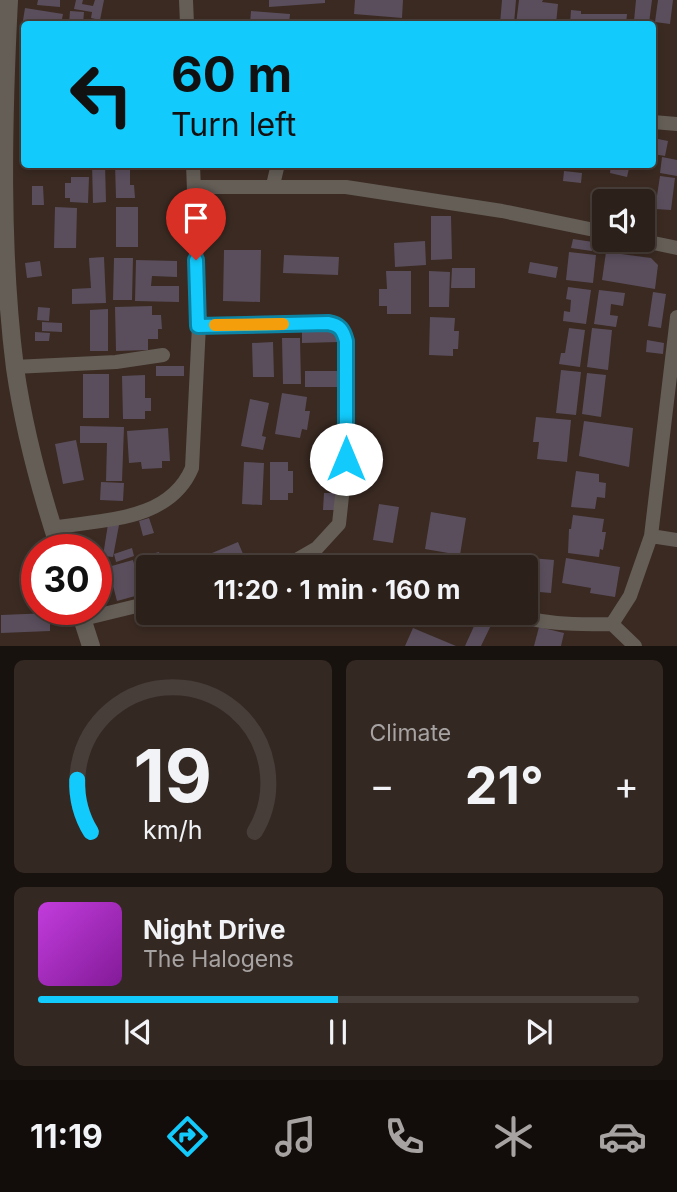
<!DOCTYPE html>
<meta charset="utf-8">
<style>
:root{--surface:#2c201a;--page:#342823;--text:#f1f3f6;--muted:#a6a3a2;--line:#483e39;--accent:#12cafb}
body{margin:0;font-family:Inter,sans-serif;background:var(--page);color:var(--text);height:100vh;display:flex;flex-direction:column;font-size:26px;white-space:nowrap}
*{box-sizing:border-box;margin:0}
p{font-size:23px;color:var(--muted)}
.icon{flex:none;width:38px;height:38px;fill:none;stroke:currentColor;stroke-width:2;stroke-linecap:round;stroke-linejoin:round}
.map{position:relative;height:646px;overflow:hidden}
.side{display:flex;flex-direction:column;gap:14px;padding:14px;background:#18120e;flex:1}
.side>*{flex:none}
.hud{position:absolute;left:21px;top:21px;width:635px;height:147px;border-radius:7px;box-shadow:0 4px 10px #0003,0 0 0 2px var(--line);background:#12cafb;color:#111;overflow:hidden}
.tools{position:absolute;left:592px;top:189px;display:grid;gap:14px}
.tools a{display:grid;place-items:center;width:63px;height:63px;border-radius:7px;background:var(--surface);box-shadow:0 4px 10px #0003,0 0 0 2px var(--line);font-size:35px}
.speed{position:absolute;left:21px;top:534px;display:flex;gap:14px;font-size:35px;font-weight:700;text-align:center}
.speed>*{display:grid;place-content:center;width:91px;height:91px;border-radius:50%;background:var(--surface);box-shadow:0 4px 10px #0003,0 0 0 2px var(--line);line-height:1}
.speed .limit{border:10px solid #d22;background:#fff;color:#111}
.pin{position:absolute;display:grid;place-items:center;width:60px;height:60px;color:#fff;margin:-72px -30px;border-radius:50% 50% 50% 0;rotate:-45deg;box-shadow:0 0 7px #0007}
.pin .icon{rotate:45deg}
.me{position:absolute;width:77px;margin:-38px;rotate:0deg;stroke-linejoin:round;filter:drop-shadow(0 0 5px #0008)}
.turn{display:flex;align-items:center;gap:24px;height:147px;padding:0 35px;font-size:32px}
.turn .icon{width:91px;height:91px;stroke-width:2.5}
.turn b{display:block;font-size:49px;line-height:60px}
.big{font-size:52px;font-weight:700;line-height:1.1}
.side .card{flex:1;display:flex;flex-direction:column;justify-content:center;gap:10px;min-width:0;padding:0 24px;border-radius:10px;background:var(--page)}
.side .dial{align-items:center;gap:0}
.dial svg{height:182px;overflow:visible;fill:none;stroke:var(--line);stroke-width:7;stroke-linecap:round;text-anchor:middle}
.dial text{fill:var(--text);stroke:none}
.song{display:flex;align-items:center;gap:21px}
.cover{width:84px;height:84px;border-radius:10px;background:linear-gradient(135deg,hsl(290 70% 55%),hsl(290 70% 35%))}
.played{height:7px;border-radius:4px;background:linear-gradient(90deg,var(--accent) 50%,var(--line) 50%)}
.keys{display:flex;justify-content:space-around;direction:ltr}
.heat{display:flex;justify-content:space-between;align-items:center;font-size:38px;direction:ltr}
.side .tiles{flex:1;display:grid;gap:14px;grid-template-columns:1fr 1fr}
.card:last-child{grid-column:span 2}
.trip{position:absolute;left:136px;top:555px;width:402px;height:70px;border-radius:7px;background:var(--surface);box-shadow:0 4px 10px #0003,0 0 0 2px var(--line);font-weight:700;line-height:70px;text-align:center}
.tab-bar{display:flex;height:112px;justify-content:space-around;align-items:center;background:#120d0a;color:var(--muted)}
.tab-bar .icon{width:49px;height:49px}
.tab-bar .active{color:var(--accent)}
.tab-bar b{font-size:32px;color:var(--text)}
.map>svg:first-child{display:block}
.building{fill:#5a4e5c}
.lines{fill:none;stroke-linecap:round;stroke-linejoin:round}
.minor{stroke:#645e57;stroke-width:14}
.tertiary{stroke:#645e57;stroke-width:18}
.route-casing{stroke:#0c83a3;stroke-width:18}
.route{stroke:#12cafb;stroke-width:12}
.slow{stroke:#f59e0b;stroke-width:12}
</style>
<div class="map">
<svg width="677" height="646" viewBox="0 0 677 646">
<rect width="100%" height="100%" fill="#3a2a22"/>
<path class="building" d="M38,0H60V7L37,5Z
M76,0H83L82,4L93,6L95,0H104L100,20L91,18L92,12L74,9Z
M269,0H325V3L269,7Z
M355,0H403L402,18L354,14Z
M502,0H516L514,24H500Z
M519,0H543L542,2L558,4L556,24H516Z
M636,0H652L649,23L634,21Z
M658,0H673L670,24L655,22Z
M25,8L63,14L61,24H50V22L36,19L35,24H24V39H20Z
M571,10L581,11V14H627L626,24H570Z
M70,11L84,12L83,24H69Z
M251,11L290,14L289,24H250Z
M653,138L668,141L665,156L653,154Z
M662,157L677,160V176L660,173Z
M92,164H105L106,202L93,203Z
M115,164H134V170H130V185H134L135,198H116Z
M611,164H630L627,177L610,173Z
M564,171L582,173L581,183L563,181Z
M660,176L675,178L671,210L655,209Z
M71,177H89L88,203L70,202V198H65V183H71Z
M32,186H43L44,205H32Z
M623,188L643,192L641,201H620Z
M55,207L77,208L76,248H54Z
M116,207H138V247H116Z
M431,216H451L452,259L431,260Z
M573,239L593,242L592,251L571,248Z
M425,241L426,265L395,267L394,243Z
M224,250H261L260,302L223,301Z
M569,252L596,255L593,283L566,280Z
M606,252L651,258L658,265L655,289L602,280Z
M284,255L339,257L338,275L283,273Z
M104,257L106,303L72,304V289L91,288L89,258Z
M114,258H133L132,300H113Z
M136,260L177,261V277L152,276L151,286H179V302L135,301Z
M40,261L42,276L27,278L25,263Z
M530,262L558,267L556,278L528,273Z
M452,268H475V288H451Z
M386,271H411V314H387V306H379V289H387Z
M429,271L450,272L449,307H429Z
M568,287L591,290L586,324L563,321L564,311L570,312L571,300L566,299Z
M599,290L625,293L623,306L611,304L610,315L618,316L616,327L594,324Z
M653,292L666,294L661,328L648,326Z
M152,306V315H161L162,329H158V339H148V350L116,351L115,307Z
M38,307L50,308L49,321L37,320Z
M108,309V351H90V310Z
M430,317L455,318L454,331H459L458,349H453V356L429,355Z
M42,322L62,323V332L42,331Z
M302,328H338L339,342L302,343Z
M569,328L585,330L580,367L559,364L561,353H565Z
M592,328L612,330L608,370L587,367Z
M35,332L50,333L49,341H35Z
M282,338H300L301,384H283Z
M647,340L664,343L663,354L646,352Z
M273,342L274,377H253L252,343Z
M156,366H184V376H156Z
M561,370L581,372L576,415L556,413Z
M305,371H339V387H305Z
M587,373L606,375L601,417L582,414Z
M83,374H109V418H83Z
M145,375V398H151V411H145V419H123L122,376Z
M282,393L307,397L305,411H310L307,430L302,429L300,438L275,434Z
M250,399L269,403L262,436L266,437L263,450L241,446Z
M536,417L571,420L567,462L537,459L539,442H533Z
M584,421L633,428L629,467L579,456Z
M80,426L124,427L122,481H106L107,443H80Z
M168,428L170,461H162V468L142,469L141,462L129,463L127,431Z
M76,440L84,480L63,484L55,444Z
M244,462L264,463L262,505L242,504Z
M270,462H288V471H293V493H288V500H270Z
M576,471L599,474V482L606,483L605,498L597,497L595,509L571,507Z
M101,482L124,483L123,501L100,500Z
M324,493H337V510H323Z
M379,504L399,507L393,543L373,540Z
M431,512L466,518L460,555L425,549Z
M573,515L604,519L602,532H606L603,550L600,549L599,557L568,553L569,529H571Z
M149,518L154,533L143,536L139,521Z
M108,524L119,525L113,557L103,556Z
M238,542L246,561L232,567H209L205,556Z
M132,548L134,556L116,562L114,554Z
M159,552L163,567H149L148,585L140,557Z
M531,558L554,560L551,593L528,591Z
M566,558L620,567L615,597L590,593L591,588L562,583Z
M133,560L141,589H138L139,595L117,601L108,567Z
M50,613V631L1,633V615Z
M480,613L494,619L481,646H465Z
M539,627L564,633L561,646H534Z
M413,628L456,646H405Z"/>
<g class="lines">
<path class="minor" d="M186,0L187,24
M653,122L677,124
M273,185L278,164
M194,187H346L502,211L604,232
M639,240L677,248
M677,317L651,536L677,540
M199,325L328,323C340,325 343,330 346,341V459L339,524L317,548L284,567
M14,367L116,362L163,355
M52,528C103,519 169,522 192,468L199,325L193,164
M417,561L424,567
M503,612C542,624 571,625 612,624L630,596L651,536
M83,619L149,603
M612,624L635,646"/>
<path class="tertiary" d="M9,0C3,120 0,250 15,368C24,430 40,490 60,550
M79,609L91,646"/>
</g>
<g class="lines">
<defs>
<path id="route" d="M196,260L198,326L328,323C340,325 343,330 346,341V459"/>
</defs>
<use href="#route" class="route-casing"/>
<use href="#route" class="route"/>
<path class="slow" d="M215,325L283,324"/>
</g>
</svg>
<div class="tools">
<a><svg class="icon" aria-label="sound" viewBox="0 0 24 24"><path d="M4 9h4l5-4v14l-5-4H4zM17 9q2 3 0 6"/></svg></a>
</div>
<div class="speed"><div class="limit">30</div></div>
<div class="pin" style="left:196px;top:260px;background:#d93025"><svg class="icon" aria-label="arrive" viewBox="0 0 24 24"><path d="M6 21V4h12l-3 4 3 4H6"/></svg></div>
<svg class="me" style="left:346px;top:459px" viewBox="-20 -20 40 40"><circle r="19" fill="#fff"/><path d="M0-13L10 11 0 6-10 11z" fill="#12cafb"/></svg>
<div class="trip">11:20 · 1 min · 160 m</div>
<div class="hud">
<div class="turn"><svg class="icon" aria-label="left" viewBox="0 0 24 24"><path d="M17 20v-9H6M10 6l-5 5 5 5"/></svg><div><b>60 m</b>Turn left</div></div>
</div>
</div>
<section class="side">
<div class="tiles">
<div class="card dial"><svg viewBox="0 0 100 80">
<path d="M14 69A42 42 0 1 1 86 69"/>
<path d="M14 69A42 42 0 0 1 8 46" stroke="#12cafb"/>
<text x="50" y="56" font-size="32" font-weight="700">19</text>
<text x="50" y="72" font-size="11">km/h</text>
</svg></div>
<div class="card"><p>Climate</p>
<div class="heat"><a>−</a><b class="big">21°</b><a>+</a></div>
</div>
<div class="card">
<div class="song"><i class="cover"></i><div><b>Night Drive</b><p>The Halogens</p></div></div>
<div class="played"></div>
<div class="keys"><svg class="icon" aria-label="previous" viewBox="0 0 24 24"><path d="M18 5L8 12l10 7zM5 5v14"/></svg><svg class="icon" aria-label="pause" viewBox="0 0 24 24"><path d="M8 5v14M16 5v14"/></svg><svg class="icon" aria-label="next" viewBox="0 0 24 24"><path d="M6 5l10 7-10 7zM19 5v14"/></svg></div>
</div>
</div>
</section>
<nav class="tab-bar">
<b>11:19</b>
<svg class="icon active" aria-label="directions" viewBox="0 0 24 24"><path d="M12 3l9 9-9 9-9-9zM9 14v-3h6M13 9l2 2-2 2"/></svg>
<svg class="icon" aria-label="music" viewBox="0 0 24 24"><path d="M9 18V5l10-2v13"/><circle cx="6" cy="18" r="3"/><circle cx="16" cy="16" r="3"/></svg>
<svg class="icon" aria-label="phone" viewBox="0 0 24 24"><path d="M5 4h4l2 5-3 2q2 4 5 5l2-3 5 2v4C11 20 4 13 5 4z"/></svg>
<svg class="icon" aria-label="climate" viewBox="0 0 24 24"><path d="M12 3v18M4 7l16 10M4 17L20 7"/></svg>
<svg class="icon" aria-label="car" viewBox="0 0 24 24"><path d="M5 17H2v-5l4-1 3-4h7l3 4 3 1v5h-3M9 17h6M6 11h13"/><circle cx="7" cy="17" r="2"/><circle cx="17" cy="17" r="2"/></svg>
</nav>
